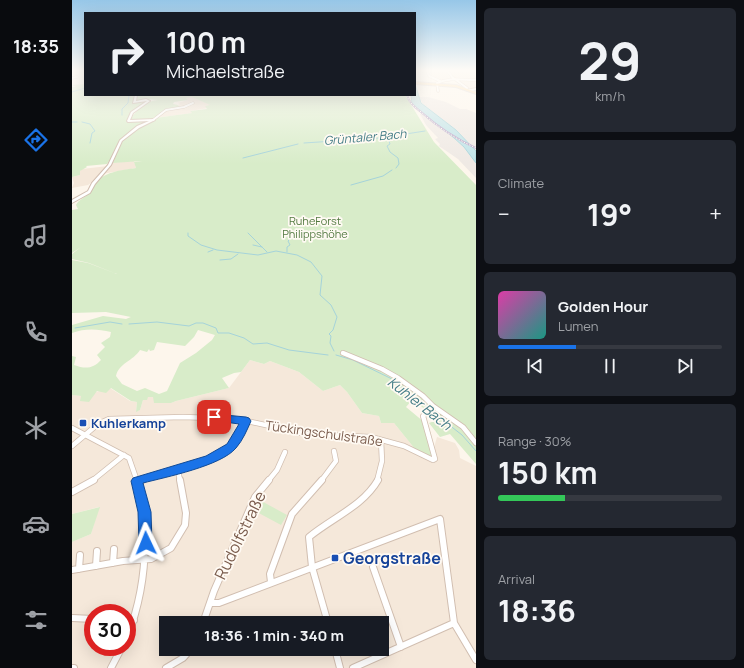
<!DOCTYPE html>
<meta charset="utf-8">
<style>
:root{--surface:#171b24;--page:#242831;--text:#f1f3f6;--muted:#9ea1a6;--line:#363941;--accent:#1a73e8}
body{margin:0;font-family:Manrope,sans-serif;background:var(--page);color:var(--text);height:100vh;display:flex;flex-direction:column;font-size:15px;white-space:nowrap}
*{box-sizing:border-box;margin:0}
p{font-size:13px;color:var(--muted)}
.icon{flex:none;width:22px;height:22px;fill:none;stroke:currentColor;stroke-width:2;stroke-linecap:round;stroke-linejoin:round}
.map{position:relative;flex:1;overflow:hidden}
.details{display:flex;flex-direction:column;gap:8px;padding:8px;background:#0d0f14;width:268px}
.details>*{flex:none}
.hud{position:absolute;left:12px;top:12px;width:332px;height:84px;border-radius:0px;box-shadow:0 4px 16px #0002;background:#171b24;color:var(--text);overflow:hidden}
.speed{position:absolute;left:12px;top:604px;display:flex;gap:8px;font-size:20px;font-weight:700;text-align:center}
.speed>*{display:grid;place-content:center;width:52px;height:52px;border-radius:50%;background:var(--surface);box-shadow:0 4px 16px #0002;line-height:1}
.speed .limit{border:6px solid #d22;background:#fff;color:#111}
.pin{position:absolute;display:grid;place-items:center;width:34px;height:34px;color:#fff;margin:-17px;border-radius:8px;box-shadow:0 2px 6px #0006}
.me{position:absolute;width:44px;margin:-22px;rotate:358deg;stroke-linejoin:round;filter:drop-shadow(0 0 3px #0008)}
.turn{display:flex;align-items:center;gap:14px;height:84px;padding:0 16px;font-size:18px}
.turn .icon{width:52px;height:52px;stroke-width:2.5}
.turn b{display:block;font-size:28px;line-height:34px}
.big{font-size:30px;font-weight:700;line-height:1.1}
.details .card{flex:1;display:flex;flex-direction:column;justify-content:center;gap:6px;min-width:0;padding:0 14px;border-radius:6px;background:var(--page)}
.details .dial{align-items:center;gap:0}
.dial b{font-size:52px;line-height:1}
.song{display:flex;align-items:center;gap:12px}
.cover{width:48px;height:48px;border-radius:6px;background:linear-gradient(135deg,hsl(320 70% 55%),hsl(170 70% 35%))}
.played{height:4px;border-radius:2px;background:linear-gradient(90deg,var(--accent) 35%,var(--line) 35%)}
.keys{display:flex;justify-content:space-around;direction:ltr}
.heat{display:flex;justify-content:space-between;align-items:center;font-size:22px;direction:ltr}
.charge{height:6px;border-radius:3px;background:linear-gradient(90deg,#34c759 30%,var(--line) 0)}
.trip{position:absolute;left:87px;top:616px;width:230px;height:40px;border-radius:0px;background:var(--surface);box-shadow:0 4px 16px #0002;font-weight:700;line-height:40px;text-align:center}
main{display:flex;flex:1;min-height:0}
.tab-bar{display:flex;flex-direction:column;width:72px;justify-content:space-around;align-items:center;background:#090b0e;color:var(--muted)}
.tab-bar .icon{width:28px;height:28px}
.tab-bar .on{color:var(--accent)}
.tab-bar b{font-size:18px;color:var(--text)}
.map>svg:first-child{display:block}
.residential{fill:#f5e8da;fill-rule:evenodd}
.industrial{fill:#efe9e4}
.green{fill:#d8ecc9;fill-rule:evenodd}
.water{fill:#bfe3e8;stroke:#a5d3da}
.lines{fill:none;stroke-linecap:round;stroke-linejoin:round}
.stream{stroke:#a5d3da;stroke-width:1}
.minor-far2-casing{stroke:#d1beb0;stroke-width:3}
.minor-far1-casing{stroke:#d1beb0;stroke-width:6}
.minor-casing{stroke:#d1beb0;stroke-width:8}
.tertiary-casing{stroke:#d1beb0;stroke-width:2}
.secondary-casing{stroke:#d6c0b0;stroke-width:2}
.primary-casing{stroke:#dad1cd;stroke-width:2}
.minor-far2{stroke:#fff;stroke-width:2}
.minor-far1{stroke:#fff;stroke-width:4.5}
.minor{stroke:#fff;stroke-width:6}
.tertiary{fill:#fff;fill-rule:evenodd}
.secondary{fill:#fff;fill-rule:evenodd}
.primary{fill:#fbd9a5;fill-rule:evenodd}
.rail-casing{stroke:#b9a8c9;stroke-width:2}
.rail{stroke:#fffaf3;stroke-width:1;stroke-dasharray:1.5;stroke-linecap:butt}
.route{fill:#1a73e8;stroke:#114b97}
.transit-dot{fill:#1a4fb4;stroke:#fffaf3;stroke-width:1.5}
.labels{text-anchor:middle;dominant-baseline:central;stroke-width:3.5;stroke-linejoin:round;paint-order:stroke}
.far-park-label{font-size:11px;fill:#537a41;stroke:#fffaf3}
.far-water-label{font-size:12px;font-style:italic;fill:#437c86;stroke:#fffaf3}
.transit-label{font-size:13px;font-weight:bold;fill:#164399;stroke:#fffaf3;text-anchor:start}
.street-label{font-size:13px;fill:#7a5c4d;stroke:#fffaf3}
.water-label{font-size:14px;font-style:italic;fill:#437c86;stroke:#fffaf3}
.near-street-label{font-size:16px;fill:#7a5c4d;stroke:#fffaf3}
.near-transit-label{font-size:16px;font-weight:bold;fill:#164399;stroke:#fffaf3;text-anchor:start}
</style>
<main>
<nav class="tab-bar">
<b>18:35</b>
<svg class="icon on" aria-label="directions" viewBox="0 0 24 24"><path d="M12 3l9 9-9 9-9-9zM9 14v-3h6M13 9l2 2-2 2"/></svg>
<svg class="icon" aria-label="music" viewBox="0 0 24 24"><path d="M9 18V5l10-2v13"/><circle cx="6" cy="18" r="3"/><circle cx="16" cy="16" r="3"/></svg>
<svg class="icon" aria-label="phone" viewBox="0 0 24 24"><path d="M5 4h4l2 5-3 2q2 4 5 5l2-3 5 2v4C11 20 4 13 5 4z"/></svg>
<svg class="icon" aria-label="climate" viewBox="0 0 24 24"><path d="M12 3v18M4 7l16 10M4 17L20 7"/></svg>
<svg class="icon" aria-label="car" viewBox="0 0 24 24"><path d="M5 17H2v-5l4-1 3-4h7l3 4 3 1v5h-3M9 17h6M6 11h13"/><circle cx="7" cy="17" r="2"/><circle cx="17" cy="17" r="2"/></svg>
<svg class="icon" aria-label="filters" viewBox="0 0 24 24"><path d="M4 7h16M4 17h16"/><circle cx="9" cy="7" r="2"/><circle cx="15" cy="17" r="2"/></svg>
</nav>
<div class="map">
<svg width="404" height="668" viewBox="0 0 404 668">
<rect width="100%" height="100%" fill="#fdf6ec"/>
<path class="residential" d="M357,70H404V89H397L383,79L368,81L361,78Z
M120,97L139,105L136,108L118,111L121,113L83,118L94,110L108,108L106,105L108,104L106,103L116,100L113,98Z
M62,161L64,168L30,174L16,185L0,188L2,183L0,177L8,175V171L10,169L36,166L38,163Z
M178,360L192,364L198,361L227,372L251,391L268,385L275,392L290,413L307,416L309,423H322L343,449L361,451L365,437L383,443L387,450L388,458L404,466V668H0V542L19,534L27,507L0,514V395L10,396L38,388L58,401L65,402L64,411L68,410L71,400L76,397H81L99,403L104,401L157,388ZM21,613H55V647H21ZM94,623H310V649H94Z"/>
<path class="industrial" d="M347,97H356L374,102L388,109H394L404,113V151L384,130L351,104Z
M348,114H350L354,118H358L392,147L404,163V178L386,159L367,146L368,144L363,139L366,138L354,125Z"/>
<path class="green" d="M13,84V95H64L62,102L77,100L63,111L55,120L58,122H60L58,121C62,111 76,100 86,100L73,99L63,101V99L66,95H333L362,142L404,185V464L378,434L368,437L357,423L365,420L341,399L334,407L352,422C353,434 362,445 360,457L343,449L322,423H309L307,416L290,413L275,392L268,385L251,391L227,372L198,361L192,364L178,360L169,372L162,373L150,378L157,388L104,401L99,403H82L81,397H76L75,400H71L68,410L64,412L65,402L59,401L39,388L34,393L25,391L17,402L8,401L9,396L0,395V356L4,357L2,365C13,369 21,369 29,360L25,355L33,347L29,343L38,337L39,332C26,329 13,328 0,333V325L31,316L54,319L59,317L34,312L0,313V260L16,263L45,274L17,263L0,259V254L9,247L0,253V210L6,209L4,205C7,199 13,198 17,193C19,191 20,188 21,185C31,172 49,170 64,168L62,162L70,161L41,163L43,155H41L35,164L14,166L15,167L8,171V175L0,177V87H4L0,85ZM120,97L138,105L133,106L135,109L118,111L120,113L83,118L94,110L108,108L106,105L101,104L102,102L116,100L114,98ZM126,330L143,335L140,340L124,353L108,363L95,391L87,394L73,388L65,391L50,384L44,376C47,363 61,361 68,350L75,352L77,349L78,351L82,350L85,342L113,346L122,337Z
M184,498L215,515L209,525L183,511L184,509L180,508Z
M28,507L19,534L0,542V514Z"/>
<path class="water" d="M343,84L349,103L384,130L404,151V163L392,147L382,138L340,104L339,95H343Z"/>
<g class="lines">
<path class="stream" d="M0,92L13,88
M50,115V109L56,103L57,95
M0,122H5
M10,122L18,124L23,131L20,133L18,143
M316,138L318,144L315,146L318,152L326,158L327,164L324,168
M232,143L308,138L353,131
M171,158L226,144
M279,185L311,176L320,170
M116,233V236L129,245L145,250L186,255L204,251L225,255L239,262L250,276L248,295L259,305L265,317L261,330L257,334L259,336L258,343L262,351
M176,233L195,252
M181,245L190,247
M136,252L141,250
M215,252V247L218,245L216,241L218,239
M148,260L159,259L166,254
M57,324L85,322L117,326L124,323H131L144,328L146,333H157L172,338L181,344L195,343L217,350L256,355
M3,328L38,322L50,324
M264,355L281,360L318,378L356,408
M358,410L390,435L404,451"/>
<defs>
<path id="minor-far2" d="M355,70L357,76L368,81
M375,70L380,77L395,88
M0,78L5,77
M366,91L365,83C377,77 391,80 404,80
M81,120L94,110L112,107L121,103"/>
<path id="minor-far1" d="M271,353L310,369L326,378L351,396L361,406L391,427L404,443
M0,428L57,458L65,481
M0,446L26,424L37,419L111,417L166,419L234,434L299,437L332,446L361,460L363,459L351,416L361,406
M106,470L108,481
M20,481L52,455
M66,481C92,474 142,465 160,445C166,438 170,429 174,421
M196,481L205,470L213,452
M249,481L264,461L262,451
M305,481L310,461L309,440"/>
<path id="minor" d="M65,481L70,480
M0,492L22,480
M41,563L42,549
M24,566L25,551
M301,567L329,647
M7,569L8,555
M0,570L51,561L79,559L99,548L113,525L114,513L108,480
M199,582L198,574L220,514L250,480
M138,603H147L368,519L382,623L404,660
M0,618L21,619
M55,620H62
M131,623L142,591L183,497L197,480
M256,623L240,567L237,537C260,518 291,506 306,480
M55,638C75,586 78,534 65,480
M263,649L268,668
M0,668H2
M39,668L50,647
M94,668L111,658L119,649
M281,668L382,623"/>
<path id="tertiary" d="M63,95H65L64,101L74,99L78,101L61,113L58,120L82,119L83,120L67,128L50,141L39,165L23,184L18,193L0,203V200L16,191L20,183L36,165L48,140L65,126L77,121L56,122L55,121L59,112L75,101L61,103Z"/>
<path id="secondary" d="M404,88V90L397,91L395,90Z"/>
<path id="primary" d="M343,82L384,85L404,92V94L384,87L343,84Z"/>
</defs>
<use href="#minor-far2" class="minor-far2-casing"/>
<use href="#minor-far1" class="minor-far1-casing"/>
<use href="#minor" class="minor-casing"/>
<use href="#tertiary" class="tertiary-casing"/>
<use href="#secondary" class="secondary-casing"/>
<use href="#primary" class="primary-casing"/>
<use href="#minor-far2" class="minor-far2"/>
<use href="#minor-far1" class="minor-far1"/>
<use href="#minor" class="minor"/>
<use href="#tertiary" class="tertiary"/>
<use href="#secondary" class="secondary"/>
<use href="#primary" class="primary"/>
<defs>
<path id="rail" d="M335,95C337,103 343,107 349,112C367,128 382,138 404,148"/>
</defs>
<use href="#rail" class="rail-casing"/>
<use href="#rail" class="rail"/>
</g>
<linearGradient id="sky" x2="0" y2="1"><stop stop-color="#97c7e8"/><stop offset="0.43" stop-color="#fefbf6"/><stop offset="1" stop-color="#fefbf6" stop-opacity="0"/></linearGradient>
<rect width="404" height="164" fill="url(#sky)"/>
<path class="route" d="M142,414L174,417L177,418L179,421C175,430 171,440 164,448C149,466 94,477 71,483L79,512L80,543L78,547L74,549L69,547L67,543L66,512L59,481L61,478L134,456L155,444L167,424L139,420L137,417L139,415Z"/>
<g class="transit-dot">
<rect x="7" y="419" width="8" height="8" rx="2"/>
<rect x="259" y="554" width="8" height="8" rx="2"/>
</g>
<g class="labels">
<g class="far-park-label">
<text x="243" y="220">RuheForst<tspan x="243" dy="13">Philippshöhe</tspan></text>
</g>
<g class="far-water-label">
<text transform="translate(293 137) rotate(-5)">Grüntaler Bach</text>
</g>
<g class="transit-label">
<text x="19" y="423">Kuhlerkamp</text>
</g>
<g class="street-label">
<text transform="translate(252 433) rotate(8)">Tückingschulstraße</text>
</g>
<g class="water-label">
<text transform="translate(348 403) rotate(38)">Kuhler Bach</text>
</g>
<g class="near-street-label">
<text transform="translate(168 535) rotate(-64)">Rudolfstraße</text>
</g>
<g class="near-transit-label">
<text x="271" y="558">Georgstraße</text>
</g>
</g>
</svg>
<div class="speed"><div class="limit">30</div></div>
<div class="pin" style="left:142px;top:417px;background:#d93025"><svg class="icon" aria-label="arrive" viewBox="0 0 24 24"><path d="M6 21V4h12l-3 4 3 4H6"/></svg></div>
<svg class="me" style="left:74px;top:543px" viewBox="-20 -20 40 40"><path d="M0-17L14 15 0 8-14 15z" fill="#1a73e8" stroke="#fff" stroke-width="4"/></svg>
<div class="trip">18:36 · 1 min · 340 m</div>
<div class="hud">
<div class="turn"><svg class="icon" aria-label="right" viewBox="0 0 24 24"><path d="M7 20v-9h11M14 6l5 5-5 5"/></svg><div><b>100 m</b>Michaelstraße</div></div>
</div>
</div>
<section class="details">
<div class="card dial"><b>29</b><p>km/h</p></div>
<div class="card"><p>Climate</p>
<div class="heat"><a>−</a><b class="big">19°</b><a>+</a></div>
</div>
<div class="card">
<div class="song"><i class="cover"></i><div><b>Golden Hour</b><p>Lumen</p></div></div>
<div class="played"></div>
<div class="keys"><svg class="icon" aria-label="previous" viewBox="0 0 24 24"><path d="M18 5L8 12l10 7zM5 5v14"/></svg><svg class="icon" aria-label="pause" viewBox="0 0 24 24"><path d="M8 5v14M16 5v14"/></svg><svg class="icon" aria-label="next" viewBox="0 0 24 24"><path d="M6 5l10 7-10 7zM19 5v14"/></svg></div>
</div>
<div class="card"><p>Range · 30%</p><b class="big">150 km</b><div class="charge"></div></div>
<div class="card"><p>Arrival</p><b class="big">18:36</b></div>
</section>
</main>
